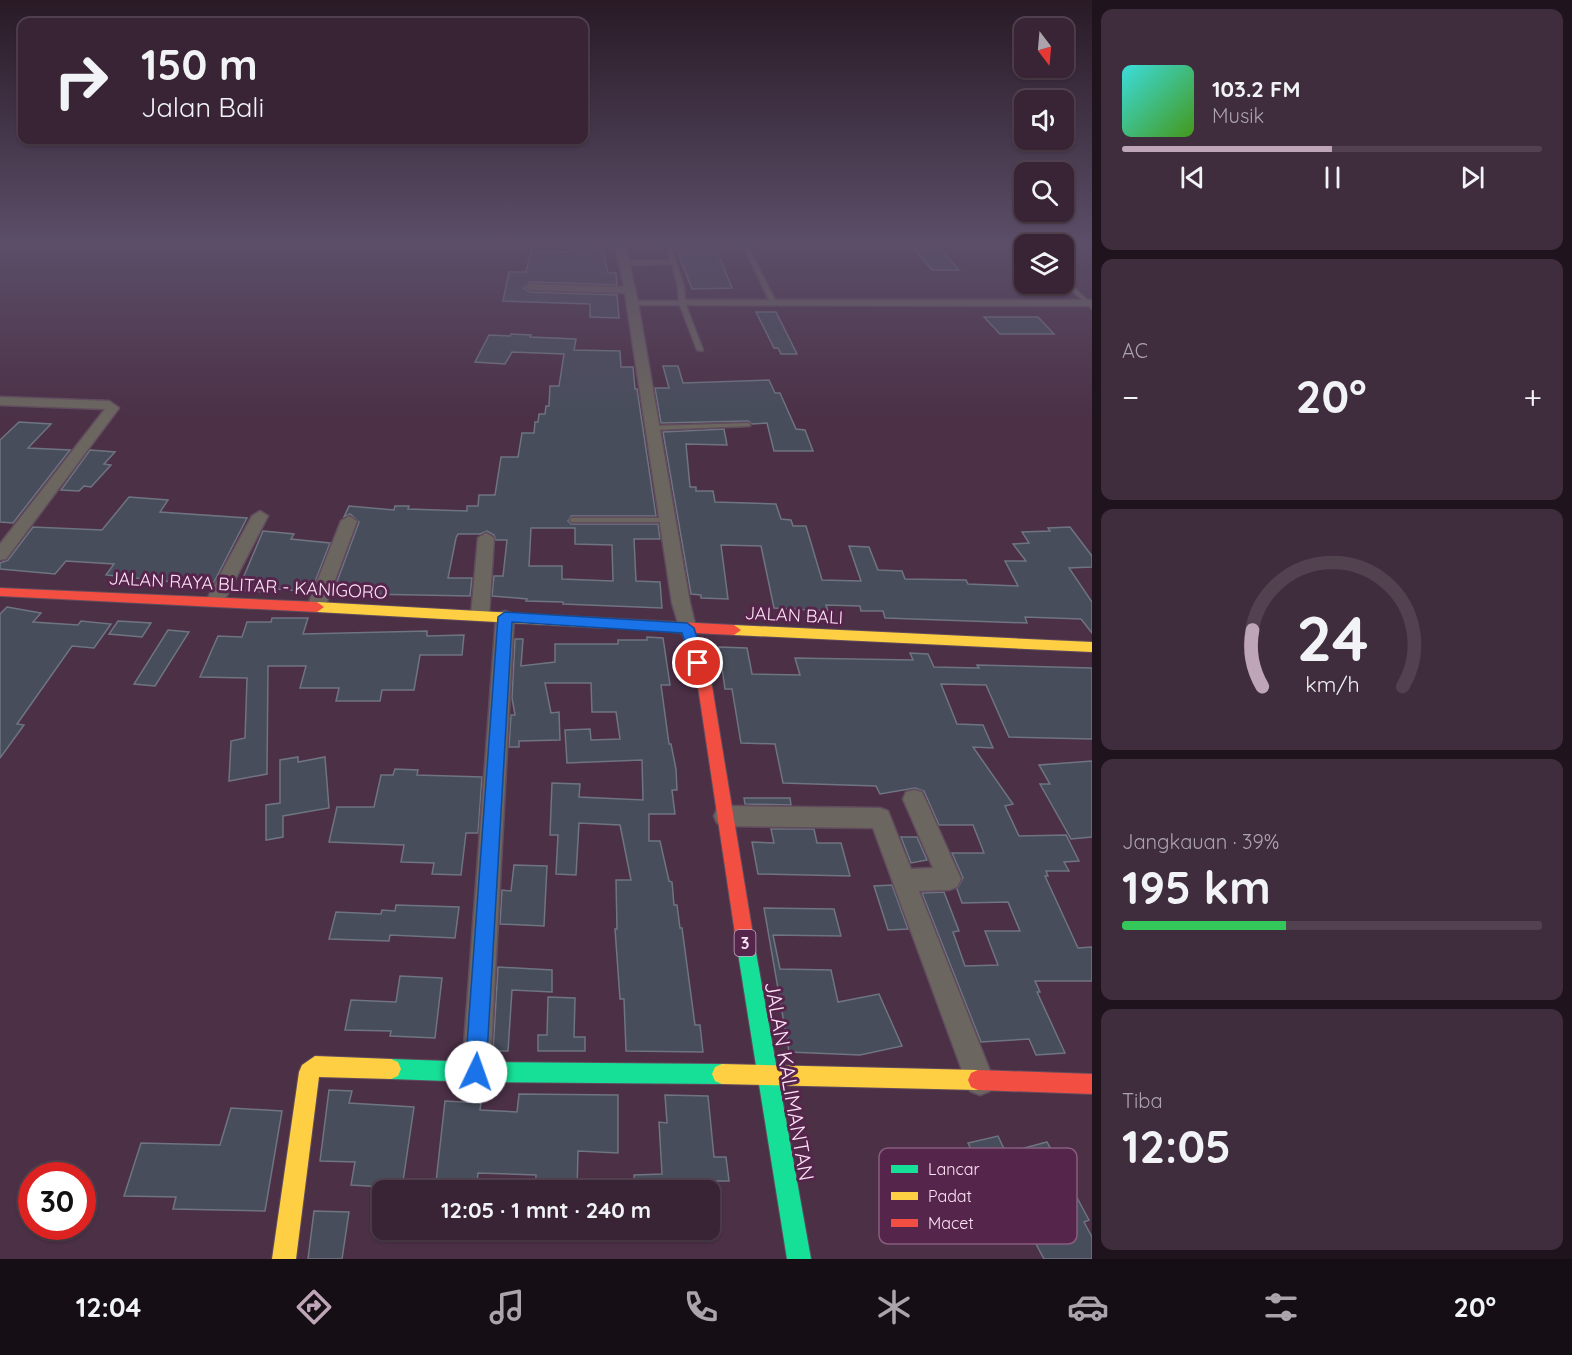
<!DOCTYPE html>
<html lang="id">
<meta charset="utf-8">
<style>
:root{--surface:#382434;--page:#3f2c3c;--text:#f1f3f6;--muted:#aba4ac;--line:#52414f;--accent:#bfa5b8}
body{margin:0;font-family:Quicksand,sans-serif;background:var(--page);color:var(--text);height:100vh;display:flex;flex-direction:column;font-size:22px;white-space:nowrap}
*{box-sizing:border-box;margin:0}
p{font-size:20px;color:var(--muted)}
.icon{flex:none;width:33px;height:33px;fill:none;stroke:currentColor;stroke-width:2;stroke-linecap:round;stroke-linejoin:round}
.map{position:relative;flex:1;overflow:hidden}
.details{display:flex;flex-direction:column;gap:9px;padding:9px;background:#1f141d;width:480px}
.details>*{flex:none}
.top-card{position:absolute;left:18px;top:18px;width:570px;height:126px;border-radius:12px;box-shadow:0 2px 4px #0004,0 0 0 2px var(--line);background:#382434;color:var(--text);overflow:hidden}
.needle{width:39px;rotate:164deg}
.fabs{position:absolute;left:1014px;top:18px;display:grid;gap:12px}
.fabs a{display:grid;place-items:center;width:60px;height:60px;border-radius:12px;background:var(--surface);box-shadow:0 2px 4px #0004,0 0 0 2px var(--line);font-size:30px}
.speed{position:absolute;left:18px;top:1162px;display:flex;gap:12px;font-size:30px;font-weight:700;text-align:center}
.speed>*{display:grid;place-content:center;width:78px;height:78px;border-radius:50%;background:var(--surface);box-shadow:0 2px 4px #0004,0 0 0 2px var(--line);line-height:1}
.speed .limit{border:9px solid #d22;background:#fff;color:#111}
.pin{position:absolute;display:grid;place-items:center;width:51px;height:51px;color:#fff;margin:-26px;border:3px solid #fff;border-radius:50%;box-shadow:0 2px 6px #0007}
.me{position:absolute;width:66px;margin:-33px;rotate:3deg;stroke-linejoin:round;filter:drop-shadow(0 0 4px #0008)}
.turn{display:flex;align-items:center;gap:21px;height:126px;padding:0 24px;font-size:27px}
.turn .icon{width:78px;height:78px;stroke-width:2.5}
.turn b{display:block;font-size:42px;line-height:51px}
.big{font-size:45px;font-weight:800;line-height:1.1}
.details .widget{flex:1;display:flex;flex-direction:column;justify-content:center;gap:9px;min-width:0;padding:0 21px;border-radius:12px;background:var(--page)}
.details .dial{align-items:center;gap:0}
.dial svg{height:156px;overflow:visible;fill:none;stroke:var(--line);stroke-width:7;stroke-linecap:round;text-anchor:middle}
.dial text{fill:var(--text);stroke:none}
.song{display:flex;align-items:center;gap:18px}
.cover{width:72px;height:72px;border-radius:9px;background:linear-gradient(135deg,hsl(180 70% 55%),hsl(100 70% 35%))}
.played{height:6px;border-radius:3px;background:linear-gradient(90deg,var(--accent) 50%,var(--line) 50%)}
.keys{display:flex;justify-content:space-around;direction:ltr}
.heat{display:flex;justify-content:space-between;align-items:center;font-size:33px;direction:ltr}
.charge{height:9px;border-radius:4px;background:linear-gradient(90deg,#34c759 39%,var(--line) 0)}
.trip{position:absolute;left:372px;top:1180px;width:348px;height:60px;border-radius:12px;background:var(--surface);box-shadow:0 2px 4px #0004,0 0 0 2px var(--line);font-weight:800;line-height:60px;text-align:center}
.tabs{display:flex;height:96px;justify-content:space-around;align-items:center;background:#160e15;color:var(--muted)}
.tabs .icon{width:42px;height:42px}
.tabs .active{color:var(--accent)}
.tabs b{font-size:27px;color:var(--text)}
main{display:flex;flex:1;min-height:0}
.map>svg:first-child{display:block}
.building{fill:#474d5b;stroke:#6f7482;stroke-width:1.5;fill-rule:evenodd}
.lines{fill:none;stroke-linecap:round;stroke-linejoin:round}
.lane-casing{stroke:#614c5d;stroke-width:3}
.street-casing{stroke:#614c5d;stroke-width:3}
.fast-casing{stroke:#614c5d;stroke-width:2}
.slow-casing{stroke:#614c5d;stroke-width:2}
.jam-casing{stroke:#614c5d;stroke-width:2}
.lane{fill:#6b665f;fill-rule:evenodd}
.street{fill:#6b665f;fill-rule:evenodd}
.fast{fill:#16e098;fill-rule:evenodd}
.slow{fill:#ffcf43;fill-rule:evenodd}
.jam{fill:#f24e42;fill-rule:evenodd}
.route{fill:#1a73e8;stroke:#114b97;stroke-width:1.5}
.labels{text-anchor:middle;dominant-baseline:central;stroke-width:6;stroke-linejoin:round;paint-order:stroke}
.shield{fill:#56254c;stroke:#ccabc3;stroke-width:1.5}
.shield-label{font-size:16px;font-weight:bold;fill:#fee4f6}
.street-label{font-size:18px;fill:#fee4f6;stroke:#56254c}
.near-street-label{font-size:21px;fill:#fee4f6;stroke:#56254c}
.key{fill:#56254c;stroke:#885e7f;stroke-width:1.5}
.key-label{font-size:16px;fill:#fee4f6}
</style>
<main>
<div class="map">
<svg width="1092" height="1259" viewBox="0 0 1092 1259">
<rect width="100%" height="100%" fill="#4b3046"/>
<path class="building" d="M574,243H596L597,249H603L608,273H616L617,285L530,282L523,288L530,292L617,295L619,318L590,317V304L503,301L509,272H526L531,251L569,252L568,248H575Z
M674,243H714L732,288L692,289Z
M914,249H940L959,270H932Z
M756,312H776L797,354H781L778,348H774Z
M984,317H1038L1054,334H1000Z
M511,334L531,335L530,337L576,339L574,350L620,351L621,367H633L635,389H637L656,516H571L568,521L571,524H658L660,539H634L636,581L660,582L662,608L563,604V602L526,601L527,599L492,596L494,576H503L507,540H496L494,535L487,531L480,534H458L456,538L448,578H472L470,596L365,594L367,587H335L359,522L350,514L344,517L349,506L394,510L395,506H409L408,509L467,511V506H478L479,495H495L501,457H518L522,433H534L535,422H538L539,414H545L546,406H549L550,386H559L564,354L512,352L505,364L475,362L489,335L510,336ZM531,528H575V544L612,545L613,581L562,579V566H529Z
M663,366H678L683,383L769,380L775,393H780L796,429L805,430L813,451H774L767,423L752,424L748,421L661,423L655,388H669Z
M19,422L51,424L28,448L70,450L13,523L0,522V440Z
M724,429L727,445L686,444L690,487H696V491H713L715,502L776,504L781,519L791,520L793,526H806L822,580L861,581L849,546L869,547L878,570L902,571L905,579L966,580L968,584L1018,586L1005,561H1026L1013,544L1029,543L1022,532L1050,531L1048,528L1070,527L1092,556V567L1069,568L1092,602V633L1081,619L1025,617L1027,623L885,618L883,611H861L860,606L826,605L828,611L774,608L761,546L721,545L728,599L701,598V595L691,594L663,432Z
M90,450L115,452L104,464L111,465L91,487L84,486L79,491L61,490Z
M129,497L168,500L160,512L247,518L214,582L195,580L193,584L106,575L114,564L66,561L55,574L0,569V563L8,560L33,527L102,530Z
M263,531L294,534L291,539L330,543L311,592L266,588L264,592L238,590Z
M7,607L41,613L33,622L78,625L81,621L111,624L94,648L72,646L17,724L24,725L0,758V614Z
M272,618H308L303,634L427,631V636L464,635L462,655H420L414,690H382L380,701H336L339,688H300L306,666H268L267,774L229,781L231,741L245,738L247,678L200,677L218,636L242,637L247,622H271Z
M118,621L151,623L142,637L109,634Z
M168,630L189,632L155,686L134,684Z
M647,637L663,638L670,685H661L669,744H671L676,769L677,790H672L675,814H649V841H660L669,881L672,882L674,905H677L680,928H682L695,1025H700L703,1052L626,1051L624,999H620L615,929H617L616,880H631L620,825L579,823L576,875L556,874L558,835H550L552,783L580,784L579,797L643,800L642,760L567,763L565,730L590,729L591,740L620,739L616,712H592L591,683H545L551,713L559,712L560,740L519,741V747H509L511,715H515L512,698L515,639H523L521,666L555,662V644H618V640H647Z
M719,647L747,648L752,674L800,675L795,658L913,660L910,653L928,654L934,667L979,668L977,665L1092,668V739L1009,737L986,685L941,684L957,724L983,725L993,748L973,747L1013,804L1005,806L1019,836L1066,835L1079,861L1064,862L1069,871H1046L1048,876H1045L1078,948L1092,947V981H1035L1040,992H1037L1065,1053L1036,1055L1029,1039L981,1042L922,893L944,892L959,931L953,932L965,966L998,965L985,931H1020L1008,902L962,903L957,889L963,878L952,853H984L973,825H939L924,791L915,788L880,794L876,786L783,783L775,744L741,743L732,689H725Z
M298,757V762L325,757L329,808L283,816V837L266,840V805L280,803V760Z
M1092,761V837L1071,839L1040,784H1050L1039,765Z
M395,769L418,770L417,775L482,777L478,833H466L461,875L432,874L434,863L401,862L404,845L329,842L337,807H374L381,775H393Z
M744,798H790L791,805L745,804Z
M771,829H814L817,843H841L850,876L758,874L752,842L774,843Z
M901,837H917L927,860L911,863Z
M514,865L547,866L544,926L500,924L502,890L511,891Z
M892,885L908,929L888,930L874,886Z
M396,905L459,907L455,938L390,935L389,941L329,939L336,912L381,914L382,910L395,911Z
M764,908L834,909L841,936L773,935L780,969L831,970L838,1002L879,994L902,1046L860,1055L789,1052Z
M498,967L552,970V992L512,990L508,1051H493Z
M400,976L442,978L435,1038L390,1036L391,1031L345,1030L351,1000L396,1002Z
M548,997L575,998L574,1037H585V1051H538V1035H547Z
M329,1090L352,1091L349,1103L414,1107L402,1188L351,1185L355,1162L320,1161Z
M519,1094L618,1095V1153L578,1151L577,1191H535L536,1175L478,1173L476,1191H435L445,1101L481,1103L480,1110L517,1112Z
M665,1095L708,1096L714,1157H726L729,1181H693L694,1191H635L634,1175L662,1174L659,1122L667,1123Z
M231,1108L282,1111L265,1211L173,1209L176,1197L124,1196L141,1143L220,1145Z
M998,1136L1006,1153L1047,1142L1089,1220L1084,1222L1092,1237V1259H1044L1036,1244L1054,1239L1036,1205L1002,1214L968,1143Z
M314,1211L349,1212L342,1259H308Z"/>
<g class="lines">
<defs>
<path id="lane" d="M666,243H670L684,287L685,303L703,350L702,351L697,350L680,305H633L630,303L633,301H679L678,287L672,264L624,265L621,263L624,261H671Z
M742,243H746L777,304L776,305L771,304Z
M1019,243H1024L1025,244L1024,247Z
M1064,279L1092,304V309L1064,283Z
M748,423L750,424V426L653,430L650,428L653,426Z
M571,518H667L671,520L667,522H571L570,520Z"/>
<path id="street" d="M615,243H625L638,303L690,603L696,628L693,633L687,634L681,633L672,603L625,293L530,290L525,287L530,284L624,287Z
M682,300H1092V306L678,305L677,303Z
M0,397L109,401L119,408L6,559L0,560V544L105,409L0,405Z
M260,511L268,516L224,601L221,605H209L206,601L252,516Z
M349,516L357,521L325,607L322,611H310L307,607L341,521Z
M486,533L494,538L489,615L486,619L480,621L474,619L471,615L478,538Z
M505,611L511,613L514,617L490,1072L486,1082L476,1086L466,1082L462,1072L496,617L499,613Z
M914,790L922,792L961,879L957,887L949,890L919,891L994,1081L990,1091L980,1095L970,1091L966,1081L873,828L725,826L717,823L714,816L717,809L725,806L880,808L888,811L911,869L933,868L903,799L906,792Z"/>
<path id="fast" d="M746,938L753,940L755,947L811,1259H787L737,947L739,940Z
M391,1059L476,1062L722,1064L729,1067L732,1074L729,1081L722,1084L476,1082L391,1079L384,1076L381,1069L384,1062Z"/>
<path id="slow" d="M317,602L603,618L610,623L603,628L317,612L310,607Z
M734,625L1092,642V652L734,635L727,630Z
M315,1056L391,1059L398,1062L401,1069L398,1076L391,1079L319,1077L296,1259H272L299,1072L302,1065Z
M722,1064L978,1070L985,1073L988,1080L985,1087L978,1090L722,1084L715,1081L712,1074L715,1067Z"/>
<path id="jam" d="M0,588L317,602L324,607L317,612L0,596Z
M603,618L734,625L741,630L734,635L695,633L711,680L755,947L753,954L746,956L739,954L737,947L697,680L682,633L598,626L596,623Z
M978,1070L1092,1074V1094L978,1090L971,1087L968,1080L971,1073Z"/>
</defs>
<use href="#lane" class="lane-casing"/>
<use href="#street" class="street-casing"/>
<use href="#fast" class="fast-casing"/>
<use href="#slow" class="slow-casing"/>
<use href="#jam" class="jam-casing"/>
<use href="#lane" class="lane"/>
<use href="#street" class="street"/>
<use href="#fast" class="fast"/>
<use href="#slow" class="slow"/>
<use href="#jam" class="jam"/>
</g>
<linearGradient id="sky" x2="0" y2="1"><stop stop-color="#291a26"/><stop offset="0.58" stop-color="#5b4e68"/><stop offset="1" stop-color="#5b4e68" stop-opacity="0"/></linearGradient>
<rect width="1092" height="419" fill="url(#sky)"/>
<path class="route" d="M505,612L687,623L694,628L705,663L703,667H693L682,633L512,622L486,1072L483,1079L476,1082L468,1079L465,1072L498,617Z"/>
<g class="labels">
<rect class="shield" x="734.5" y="930" width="21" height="26" rx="4.5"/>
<g class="shield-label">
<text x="745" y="943">3</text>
</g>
<g class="street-label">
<text transform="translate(248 585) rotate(3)">JALAN RAYA BLITAR - KANIGORO</text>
<text transform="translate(794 615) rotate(3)">JALAN BALI</text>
</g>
<g class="near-street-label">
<text transform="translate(790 1081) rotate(80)">JALAN KALIMANTAN</text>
</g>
</g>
<rect x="879" y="1148" width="198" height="96" rx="9" class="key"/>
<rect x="891" y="1165" width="27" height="8" fill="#16e098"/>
<rect x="891" y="1192" width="27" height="8" fill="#ffcf43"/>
<rect x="891" y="1219" width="27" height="8" fill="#f24e42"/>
<g class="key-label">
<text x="928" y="1175">Lancar</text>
<text x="928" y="1202">Padat</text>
<text x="928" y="1229">Macet</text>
</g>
</svg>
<div class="fabs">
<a><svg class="needle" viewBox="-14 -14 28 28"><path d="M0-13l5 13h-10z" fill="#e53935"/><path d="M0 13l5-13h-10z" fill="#aba4ac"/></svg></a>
<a><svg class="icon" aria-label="sound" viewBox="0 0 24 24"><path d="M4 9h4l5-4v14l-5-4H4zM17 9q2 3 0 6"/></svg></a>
<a><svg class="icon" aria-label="search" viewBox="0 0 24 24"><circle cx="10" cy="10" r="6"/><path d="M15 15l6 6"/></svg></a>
<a><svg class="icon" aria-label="layers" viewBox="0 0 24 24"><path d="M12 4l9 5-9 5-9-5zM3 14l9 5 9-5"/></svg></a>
</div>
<div class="speed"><div class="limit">30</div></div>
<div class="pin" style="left:698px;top:663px;background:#d93025"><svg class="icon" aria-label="arrive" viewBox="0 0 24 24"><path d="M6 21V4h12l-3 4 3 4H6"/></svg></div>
<svg class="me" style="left:476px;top:1072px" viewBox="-20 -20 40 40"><circle r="19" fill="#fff"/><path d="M0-13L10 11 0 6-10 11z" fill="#1a73e8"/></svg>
<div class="trip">12:05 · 1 mnt · 240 m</div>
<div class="top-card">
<div class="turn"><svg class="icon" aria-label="right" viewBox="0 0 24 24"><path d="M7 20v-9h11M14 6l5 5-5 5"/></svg><div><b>150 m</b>Jalan Bali</div></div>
</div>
</div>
<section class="details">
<div class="widget">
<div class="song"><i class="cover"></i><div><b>103.2 FM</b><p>Musik</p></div></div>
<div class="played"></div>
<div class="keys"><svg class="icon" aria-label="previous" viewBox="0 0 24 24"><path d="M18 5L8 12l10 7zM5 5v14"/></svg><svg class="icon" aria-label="pause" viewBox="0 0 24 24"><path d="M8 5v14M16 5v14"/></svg><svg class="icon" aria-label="next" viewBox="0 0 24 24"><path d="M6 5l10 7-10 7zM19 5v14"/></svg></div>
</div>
<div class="widget"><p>AC</p>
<div class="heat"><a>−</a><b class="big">20°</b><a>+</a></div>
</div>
<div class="widget dial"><svg viewBox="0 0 100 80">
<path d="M14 69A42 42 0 1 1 86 69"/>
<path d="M14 69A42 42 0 0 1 9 40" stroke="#bfa5b8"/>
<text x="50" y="56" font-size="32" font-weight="700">24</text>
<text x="50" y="72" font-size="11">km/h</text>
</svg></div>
<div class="widget"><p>Jangkauan · 39%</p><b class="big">195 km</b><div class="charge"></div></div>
<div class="widget"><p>Tiba</p><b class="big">12:05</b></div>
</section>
</main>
<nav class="tabs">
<b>12:04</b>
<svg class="icon active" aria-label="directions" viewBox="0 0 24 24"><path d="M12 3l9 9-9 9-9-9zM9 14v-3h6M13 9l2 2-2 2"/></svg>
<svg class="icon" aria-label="music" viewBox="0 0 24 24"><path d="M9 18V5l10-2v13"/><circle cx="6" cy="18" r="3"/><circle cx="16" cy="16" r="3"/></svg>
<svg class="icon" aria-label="phone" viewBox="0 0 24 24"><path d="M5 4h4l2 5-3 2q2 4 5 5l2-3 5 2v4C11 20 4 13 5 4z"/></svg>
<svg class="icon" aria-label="climate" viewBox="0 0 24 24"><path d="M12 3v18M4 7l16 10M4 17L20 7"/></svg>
<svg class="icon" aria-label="car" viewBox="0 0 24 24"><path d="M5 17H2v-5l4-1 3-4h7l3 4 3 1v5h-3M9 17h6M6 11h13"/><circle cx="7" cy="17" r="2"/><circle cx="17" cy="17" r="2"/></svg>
<svg class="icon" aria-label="filters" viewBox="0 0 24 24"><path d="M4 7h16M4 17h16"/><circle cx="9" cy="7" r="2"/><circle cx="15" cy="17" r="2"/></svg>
<b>20°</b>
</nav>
